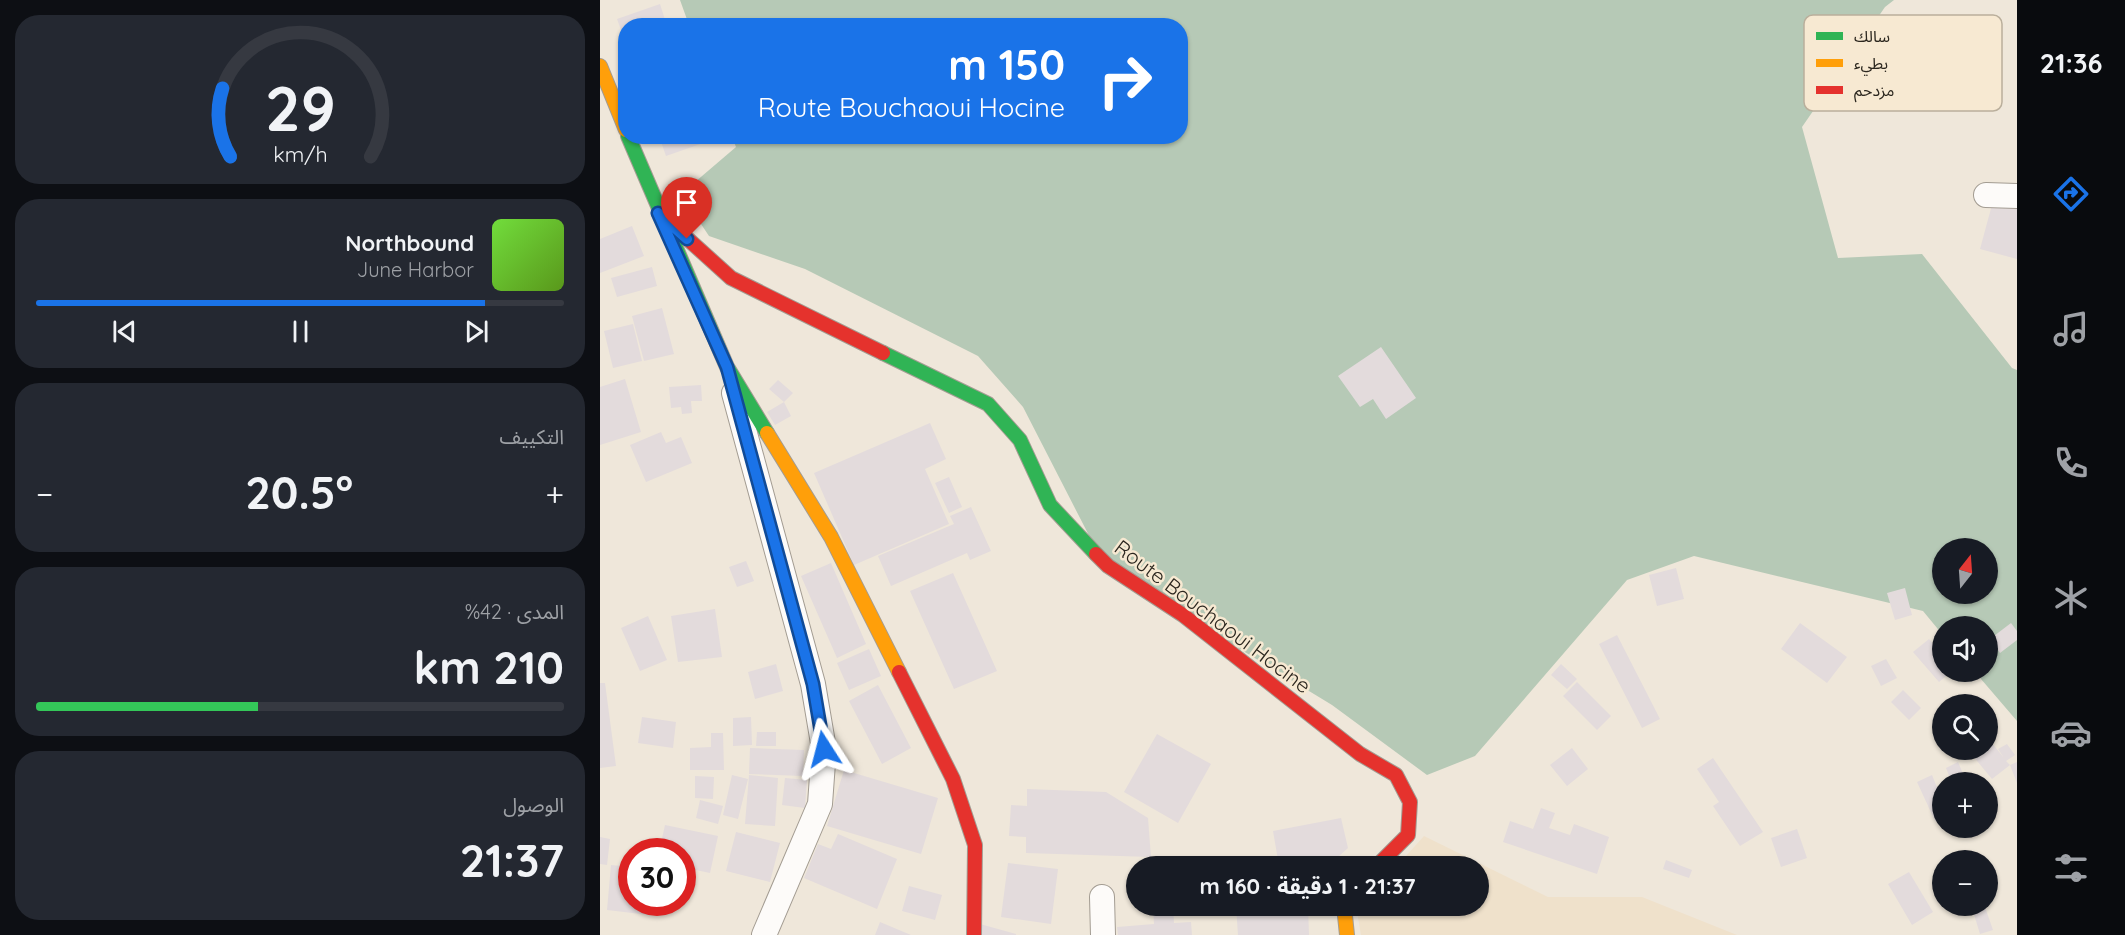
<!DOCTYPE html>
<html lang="ar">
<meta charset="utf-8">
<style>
:root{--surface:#171b24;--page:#242831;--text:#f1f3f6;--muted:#9ea1a6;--line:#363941;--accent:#1a73e8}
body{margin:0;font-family:Quicksand,"Noto Sans Arabic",sans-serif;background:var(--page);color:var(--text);direction:rtl;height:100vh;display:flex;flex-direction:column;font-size:22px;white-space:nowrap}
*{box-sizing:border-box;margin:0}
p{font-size:20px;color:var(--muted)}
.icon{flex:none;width:33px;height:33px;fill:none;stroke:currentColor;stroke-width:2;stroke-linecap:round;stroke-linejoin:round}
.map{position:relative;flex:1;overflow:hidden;direction:ltr}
.details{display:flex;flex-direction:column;gap:15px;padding:15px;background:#0d0f14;width:600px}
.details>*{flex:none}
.banner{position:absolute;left:18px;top:18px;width:570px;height:126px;border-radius:24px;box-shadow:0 2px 4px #0004;direction:rtl;background:#1a73e8;color:#fff;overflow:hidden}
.needle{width:39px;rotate:17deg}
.buttons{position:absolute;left:1332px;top:538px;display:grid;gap:12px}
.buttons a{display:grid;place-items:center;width:66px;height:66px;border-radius:50%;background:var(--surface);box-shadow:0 2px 4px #0004;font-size:30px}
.speed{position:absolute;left:18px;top:838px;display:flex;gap:12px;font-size:30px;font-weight:700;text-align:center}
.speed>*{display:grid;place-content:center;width:78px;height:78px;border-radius:50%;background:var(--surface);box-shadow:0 2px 4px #0004;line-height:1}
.speed .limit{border:9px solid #d22;background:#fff;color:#111}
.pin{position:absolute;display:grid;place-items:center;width:51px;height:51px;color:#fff;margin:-62px -26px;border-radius:50% 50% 50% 0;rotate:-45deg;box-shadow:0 0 6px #0007}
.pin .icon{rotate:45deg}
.me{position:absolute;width:66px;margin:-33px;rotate:351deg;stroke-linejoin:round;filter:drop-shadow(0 0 4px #0008)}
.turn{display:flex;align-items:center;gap:21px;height:126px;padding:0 24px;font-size:27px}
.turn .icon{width:78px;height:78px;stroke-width:2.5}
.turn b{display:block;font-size:42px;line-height:51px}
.big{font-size:45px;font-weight:700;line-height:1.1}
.details .card{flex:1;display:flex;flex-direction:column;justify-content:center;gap:9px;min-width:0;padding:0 21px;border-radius:24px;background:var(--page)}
.details .dial{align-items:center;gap:0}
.dial svg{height:156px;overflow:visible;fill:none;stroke:var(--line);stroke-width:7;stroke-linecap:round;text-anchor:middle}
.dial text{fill:var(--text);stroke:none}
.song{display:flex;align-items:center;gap:18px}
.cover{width:72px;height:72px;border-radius:9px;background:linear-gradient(135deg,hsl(100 70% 55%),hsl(90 70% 35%))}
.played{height:6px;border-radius:3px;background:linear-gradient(90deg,var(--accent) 85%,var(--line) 85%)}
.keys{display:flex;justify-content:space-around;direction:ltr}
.heat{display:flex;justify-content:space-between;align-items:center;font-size:33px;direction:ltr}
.charge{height:9px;border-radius:4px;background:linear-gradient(90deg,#34c759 42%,var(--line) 0)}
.trip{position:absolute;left:526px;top:856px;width:363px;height:60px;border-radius:30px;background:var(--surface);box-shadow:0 2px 4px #0004;font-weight:700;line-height:60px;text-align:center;direction:rtl}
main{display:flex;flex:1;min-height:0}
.tab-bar{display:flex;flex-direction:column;width:108px;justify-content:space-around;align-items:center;background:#090b0e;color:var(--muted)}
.tab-bar .icon{width:42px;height:42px}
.tab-bar .active{color:var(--accent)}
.tab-bar b{font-size:27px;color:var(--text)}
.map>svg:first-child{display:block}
.built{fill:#efe1cb}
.forest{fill:#b6c9b6;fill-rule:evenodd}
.building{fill:#e3dbdc}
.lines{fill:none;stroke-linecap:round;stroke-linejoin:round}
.street-casing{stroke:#a39c92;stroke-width:26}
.fast-casing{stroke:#a39c92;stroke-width:16}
.slow-casing{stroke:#a39c92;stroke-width:16}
.jam-casing{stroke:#a39c92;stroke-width:16}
.street{stroke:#fdfbf9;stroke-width:24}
.fast{stroke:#30b455;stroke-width:14}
.slow{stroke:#ff9f0a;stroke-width:14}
.jam{stroke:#e5322d;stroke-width:14}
.route-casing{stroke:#114b97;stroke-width:15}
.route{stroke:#1a73e8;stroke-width:10}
.labels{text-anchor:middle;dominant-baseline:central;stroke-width:5;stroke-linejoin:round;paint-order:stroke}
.street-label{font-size:21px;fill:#2c271f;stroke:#f7e9d2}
.key{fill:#f7e9d2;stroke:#baaf9c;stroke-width:1.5}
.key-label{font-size:16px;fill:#2c271f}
</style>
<main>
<nav class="tab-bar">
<b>21:36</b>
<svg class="icon active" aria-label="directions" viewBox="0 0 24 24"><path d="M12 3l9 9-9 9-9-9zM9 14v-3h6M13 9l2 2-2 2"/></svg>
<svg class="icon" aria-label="music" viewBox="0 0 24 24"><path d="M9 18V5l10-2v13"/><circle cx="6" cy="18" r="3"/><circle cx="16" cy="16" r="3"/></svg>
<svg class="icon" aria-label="phone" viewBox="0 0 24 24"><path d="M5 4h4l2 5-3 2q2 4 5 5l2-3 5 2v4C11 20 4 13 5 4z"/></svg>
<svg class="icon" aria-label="climate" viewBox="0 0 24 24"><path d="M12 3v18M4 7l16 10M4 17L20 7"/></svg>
<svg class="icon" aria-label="car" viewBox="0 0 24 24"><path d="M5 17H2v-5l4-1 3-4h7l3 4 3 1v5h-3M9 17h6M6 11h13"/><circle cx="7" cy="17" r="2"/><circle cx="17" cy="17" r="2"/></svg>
<svg class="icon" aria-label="filters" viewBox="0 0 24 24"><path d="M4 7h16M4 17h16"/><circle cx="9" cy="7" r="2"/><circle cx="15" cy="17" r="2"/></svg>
</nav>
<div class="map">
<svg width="1417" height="935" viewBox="0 0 1417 935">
<rect width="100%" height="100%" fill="#efe7da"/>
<path class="built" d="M824,836L948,897H1042L1137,935H761L757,912L763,906H879V867H796Z"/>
<path class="forest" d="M80,0H1294L1285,7L1202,127L1238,258L1322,254L1412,368L1417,370V721L1375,672H1388V627H1342V634L1323,611L1094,556L1027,580L875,756L827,775L732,705L630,643L499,555L423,407L378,356L205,269L109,236L81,194L136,147L132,137L580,136V26L89,25ZM1342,549H1388V594H1342Z"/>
<path class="building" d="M60,4L67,26H26L25,41L17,19Z
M59,136H107L109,141L66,156Z
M1396,190L1417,196V259L1380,249Z
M32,226L44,256L0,273V239Z
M52,267L57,286L17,297L11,278Z
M62,308L74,354L44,361L32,316Z
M33,324L42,361L13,368L4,331Z
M781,347L816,398L786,419L773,399L760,407L738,376Z
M25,379L41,432L0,445V387Z
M178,380L193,393L184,402L169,389Z
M101,385L102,401H91L92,413L82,414L81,407L71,408L69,387Z
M184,402L191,416L175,425L167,412Z
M330,423L346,459L325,469L349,524L254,565L214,473Z
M61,432L66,443L81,437L92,463L46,482L30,445Z
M349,477L362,507L349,513L335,483Z
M371,507L391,551L370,560L367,553L291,586L278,556L354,524L350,516Z
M146,561L154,581L137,587L129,567Z
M231,563L266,644L237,658L201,576Z
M1076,568L1084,599L1057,606L1049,575Z
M353,573L397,671L354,689L310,591Z
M1305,588L1312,615L1295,620L1287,593Z
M115,609L122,657L78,662L71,616Z
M48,616L67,660L40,671L21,628Z
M1200,623L1247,657L1227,683L1181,649Z
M1411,623L1417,631V640L1400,653L1390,639Z
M1017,635L1060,719L1042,728L999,644Z
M1329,639L1342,655V672H1351L1339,682L1313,652Z
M269,649L281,676L249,690L237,663Z
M1286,659L1297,678L1281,686L1271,666Z
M176,664L183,691L155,699L148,672Z
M961,664L977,679L967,689L951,675Z
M977,682L1011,716L997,730L963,696Z
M0,683H5L16,766L0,768Z
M278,685L311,748L282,764L249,701Z
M1303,690L1321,708L1309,720L1291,702Z
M42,717L76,722L73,748L38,743Z
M151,717L152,745L133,746V718Z
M157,732H176V746H156Z
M111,733H123L124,770H90V748L111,747Z
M557,734L611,764L578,823L524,792Z
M1388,738L1404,758L1398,749L1407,744L1415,755L1406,761L1410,765L1417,762V783L1410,765L1392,779L1368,750H1388Z
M150,748L204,750L203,776L149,774Z
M972,748L988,769L967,786L950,765Z
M1113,758L1163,832L1140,846L1113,806L1119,802L1097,769Z
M1358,762L1367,783H1352L1346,768Z
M244,770L338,798L321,854L227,826Z
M132,775L148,779L138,819L123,815Z
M149,775L178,778L175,826L145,824Z
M1332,775L1342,800V818L1335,821L1317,782Z
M95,776L114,777L113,799L95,798Z
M185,778L207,780L205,808L182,805Z
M427,789L506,792L548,818L551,857L426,853V837L409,836L411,805L427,806Z
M100,800L123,806L118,824L96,818Z
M941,808L955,813L949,828L970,835L974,824L1009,837L997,874L903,842L910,821L933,829Z
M741,818L748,848L727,867H705L701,856L678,860L673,831Z
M65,825L118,836L110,873L82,867V852H59Z
M1197,829L1207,858L1181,867L1171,838Z
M136,832L180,843L170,882L126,871Z
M238,834L297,859L277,909L204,878L218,844L231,849Z
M0,837L10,839L7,865L0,864Z
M1066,860L1092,870L1089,878L1063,869Z
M408,863L458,869L451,924L401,917Z
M11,865L32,867V903H50L49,915L7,910Z
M1309,872L1333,912L1312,925L1288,884Z
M309,886L342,895L335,920L302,911Z
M553,906H573L574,923L591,922L592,935H518L517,927L554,924Z
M636,906H708L709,935H638Z
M1385,907L1393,930L1380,934L1373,911Z
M280,922L311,935H275Z
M380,924L416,934V935H377Z"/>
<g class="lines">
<defs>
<path id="street" d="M1386,195L1417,196
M134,393L213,684L224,749L220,804L164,935
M502,897L503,935"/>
<path id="fast" d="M28,136L127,367L167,433
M283,353L388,404L420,440L450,505L496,554"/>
<path id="slow" d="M0,66L26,130
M167,433L231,537L299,672
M744,906L747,935"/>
<path id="jam" d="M59,213L131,278L283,353
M496,554L508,566L583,615L760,754L796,775L810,802L808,835L776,867
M299,672L353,779L375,845L374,935"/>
</defs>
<use href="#street" class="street-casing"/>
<use href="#fast" class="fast-casing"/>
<use href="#slow" class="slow-casing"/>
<use href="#jam" class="jam-casing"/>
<use href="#street" class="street"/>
<use href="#fast" class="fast"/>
<use href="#slow" class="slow"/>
<use href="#jam" class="jam"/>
</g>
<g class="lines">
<defs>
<path id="route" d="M87,239L58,213L127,367L213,684L224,749"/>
</defs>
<use href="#route" class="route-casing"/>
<use href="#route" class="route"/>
</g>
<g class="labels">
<g class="street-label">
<text transform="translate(613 616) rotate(37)">Route Bouchaoui Hocine</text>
</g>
</g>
<rect x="1204" y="15" width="198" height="96" rx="9" class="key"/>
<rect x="1216" y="32" width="27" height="8" fill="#30b455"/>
<rect x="1216" y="59" width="27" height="8" fill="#ff9f0a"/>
<rect x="1216" y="86" width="27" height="8" fill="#e5322d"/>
<g class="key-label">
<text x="1254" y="42">سالك</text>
<text x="1254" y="69">بطيء</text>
<text x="1254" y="96">مزدحم</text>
</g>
</svg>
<div class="buttons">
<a><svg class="needle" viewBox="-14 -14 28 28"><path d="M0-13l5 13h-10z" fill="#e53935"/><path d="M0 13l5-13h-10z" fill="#9ea1a6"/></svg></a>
<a><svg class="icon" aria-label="sound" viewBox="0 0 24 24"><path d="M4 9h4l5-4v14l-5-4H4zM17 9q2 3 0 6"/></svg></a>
<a><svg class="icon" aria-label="search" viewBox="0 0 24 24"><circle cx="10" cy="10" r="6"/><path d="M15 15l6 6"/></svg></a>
<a>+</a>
<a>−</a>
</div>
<div class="speed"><div class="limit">30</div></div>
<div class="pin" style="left:87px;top:239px;background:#d93025"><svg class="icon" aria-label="arrive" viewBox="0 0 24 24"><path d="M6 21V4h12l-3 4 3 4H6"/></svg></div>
<svg class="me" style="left:224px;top:749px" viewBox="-20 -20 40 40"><path d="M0-17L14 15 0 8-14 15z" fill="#1a73e8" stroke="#fff" stroke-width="4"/></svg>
<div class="trip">21:37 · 1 دقيقة · 160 m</div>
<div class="banner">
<div class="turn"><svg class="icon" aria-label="right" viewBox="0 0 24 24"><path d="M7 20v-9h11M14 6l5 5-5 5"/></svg><div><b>150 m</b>Route Bouchaoui Hocine</div></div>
</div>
</div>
<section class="details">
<div class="card dial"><svg viewBox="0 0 100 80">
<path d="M14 69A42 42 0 1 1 86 69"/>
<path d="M14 69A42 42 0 0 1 10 34" stroke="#1a73e8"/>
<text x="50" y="56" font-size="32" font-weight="700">29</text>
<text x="50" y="72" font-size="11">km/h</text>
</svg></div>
<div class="card">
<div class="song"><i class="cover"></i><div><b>Northbound</b><p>June Harbor</p></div></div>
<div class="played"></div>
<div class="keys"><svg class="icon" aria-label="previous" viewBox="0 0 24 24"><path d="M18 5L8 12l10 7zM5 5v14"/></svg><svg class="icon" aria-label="pause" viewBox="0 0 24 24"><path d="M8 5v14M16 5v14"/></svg><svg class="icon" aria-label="next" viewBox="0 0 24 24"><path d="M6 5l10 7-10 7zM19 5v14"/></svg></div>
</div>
<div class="card"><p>التكييف</p>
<div class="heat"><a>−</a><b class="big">20.5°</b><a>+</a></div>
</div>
<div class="card"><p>المدى · 42%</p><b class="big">210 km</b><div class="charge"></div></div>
<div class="card"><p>الوصول</p><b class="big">21:37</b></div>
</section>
</main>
